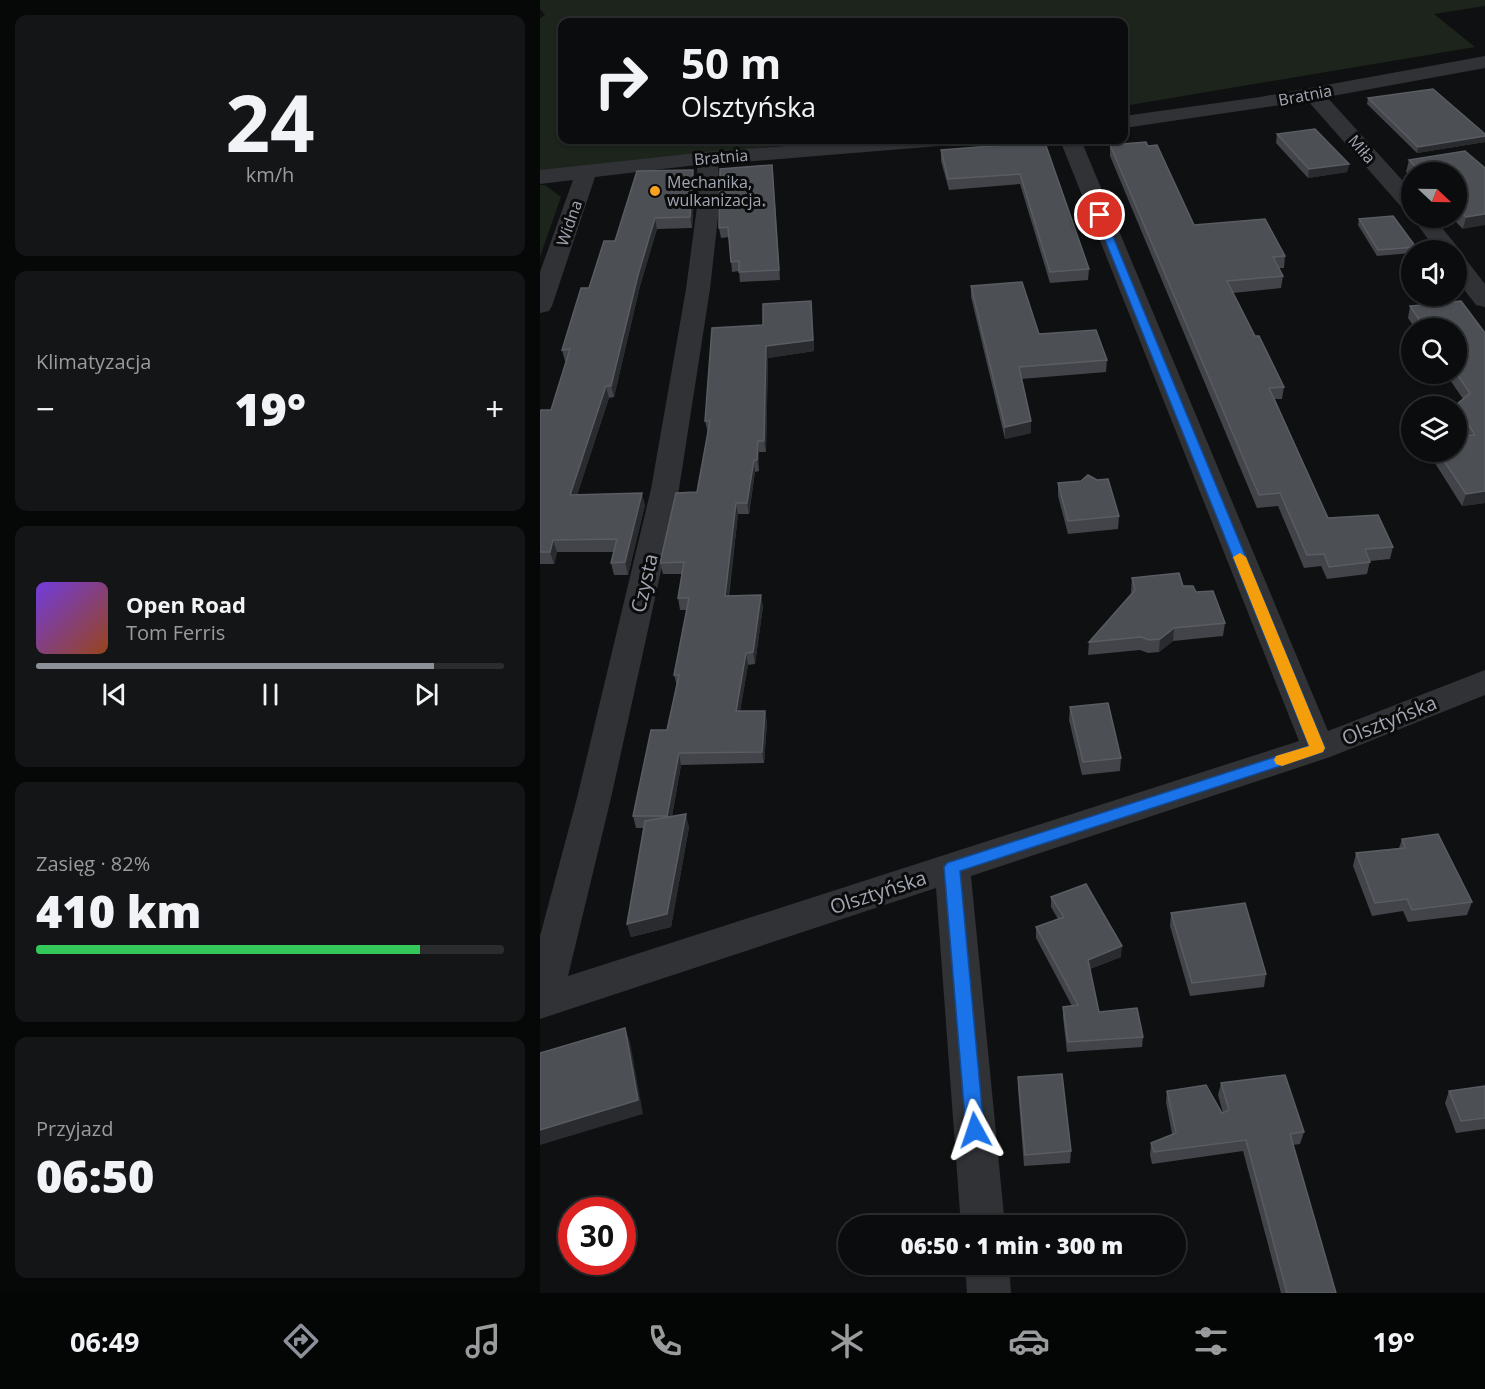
<!DOCTYPE html>
<html lang="pl">
<meta charset="utf-8">
<style>
:root{--surface:#0b0c0d;--page:#141516;--text:#f1f3f6;--muted:#9a9b9d;--line:#2b2c2e;--accent:#8c9099}
body{margin:0;font-family:"Open Sans",sans-serif;background:var(--page);color:var(--text);height:100vh;display:flex;flex-direction:column;font-size:22px;white-space:nowrap}
*{box-sizing:border-box;margin:0}
p{font-size:20px;color:var(--muted)}
.icon{flex:none;width:33px;height:33px;fill:none;stroke:currentColor;stroke-width:2;stroke-linecap:round;stroke-linejoin:round}
.map{position:relative;flex:1;overflow:hidden}
.panel{display:flex;flex-direction:column;gap:15px;padding:15px;background:#060707;width:540px}
.panel>*{flex:none}
.hud{position:absolute;left:18px;top:18px;width:570px;height:126px;border-radius:12px;box-shadow:0 2px 4px #0004,0 0 0 2px var(--line);background:#0b0c0d;color:var(--text);overflow:hidden}
.needle{width:39px;rotate:112deg}
.controls{position:absolute;left:861px;top:162px;display:grid;gap:12px}
.controls a{display:grid;place-items:center;width:66px;height:66px;border-radius:50%;background:var(--surface);box-shadow:0 2px 4px #0004,0 0 0 2px var(--line);font-size:30px}
.speed{position:absolute;left:18px;top:1197px;display:flex;gap:12px;font-size:30px;font-weight:700;text-align:center}
.speed>*{display:grid;place-content:center;width:78px;height:78px;border-radius:50%;background:var(--surface);box-shadow:0 2px 4px #0004,0 0 0 2px var(--line);line-height:1}
.speed .limit{border:9px solid #d22;background:#fff;color:#111}
.pin{position:absolute;display:grid;place-items:center;width:51px;height:51px;color:#fff;margin:-26px;border:3px solid #fff;border-radius:50%;box-shadow:0 2px 6px #0007}
.me{position:absolute;width:66px;margin:-33px;rotate:355deg;stroke-linejoin:round;filter:drop-shadow(0 0 4px #0008)}
.turn{display:flex;align-items:center;gap:21px;height:126px;padding:0 24px;font-size:27px}
.turn .icon{width:78px;height:78px;stroke-width:2.5}
.turn b{display:block;font-size:42px;line-height:51px}
.big{font-size:45px;font-weight:800;line-height:1.1}
.panel .tile{flex:1;display:flex;flex-direction:column;justify-content:center;gap:9px;min-width:0;padding:0 21px;border-radius:12px;background:var(--page)}
.panel .dial{align-items:center;gap:0}
.dial b{font-size:78px;line-height:1}
.song{display:flex;align-items:center;gap:18px}
.cover{width:72px;height:72px;border-radius:9px;background:linear-gradient(135deg,hsl(260 70% 55%),hsl(20 70% 35%))}
.played{height:6px;border-radius:3px;background:linear-gradient(90deg,var(--accent) 85%,var(--line) 85%)}
.keys{display:flex;justify-content:space-around;direction:ltr}
.heat{display:flex;justify-content:space-between;align-items:center;font-size:33px;direction:ltr}
.charge{height:9px;border-radius:4px;background:linear-gradient(90deg,#34c759 82%,var(--line) 0)}
.trip{position:absolute;left:298px;top:1215px;width:348px;height:60px;border-radius:30px;background:var(--surface);box-shadow:0 2px 4px #0004,0 0 0 2px var(--line);font-weight:800;line-height:60px;text-align:center}
.tabs{display:flex;height:96px;justify-content:space-around;align-items:center;background:#040505;color:var(--muted)}
.tabs .icon{width:42px;height:42px}
.tabs .on{color:var(--accent)}
.tabs b{font-size:27px;color:var(--text)}
main{display:flex;flex:1;min-height:0}
.map>svg:first-child{display:block}
.green{fill:#1c241c}
.lines{fill:none;stroke-linecap:round;stroke-linejoin:round}
.minor{fill:#303236;fill-rule:evenodd}
.wall{fill:#424449}
.shaded-wall{fill:#292b2e}
.building{fill:#4c4f54;stroke:#595d63;stroke-width:1.5}
.route{fill:#1a73e8;stroke:#114b97;stroke-width:1.5}
.slow{fill:#f59e0b}
.poi-dot{fill:#f9a21f;stroke:#0b0b0c;stroke-width:2}
.labels{text-anchor:middle;dominant-baseline:central;stroke-width:6;stroke-linejoin:round;paint-order:stroke}
.far-street-label{font-size:16px;fill:#a0a7b3;stroke:#0b0b0c}
.far-poi-label{font-size:16px;fill:#a0a7b3;stroke:#0b0b0c;text-anchor:start}
.street-label{font-size:20px;fill:#a0a7b3;stroke:#0b0b0c}
</style>
<main>
<section class="panel">
<div class="tile dial"><b>24</b><p>km/h</p></div>
<div class="tile"><p>Klimatyzacja</p>
<div class="heat"><a>−</a><b class="big">19°</b><a>+</a></div>
</div>
<div class="tile">
<div class="song"><i class="cover"></i><div><b>Open Road</b><p>Tom Ferris</p></div></div>
<div class="played"></div>
<div class="keys"><svg class="icon" aria-label="previous" viewBox="0 0 24 24"><path d="M18 5L8 12l10 7zM5 5v14"/></svg><svg class="icon" aria-label="pause" viewBox="0 0 24 24"><path d="M8 5v14M16 5v14"/></svg><svg class="icon" aria-label="next" viewBox="0 0 24 24"><path d="M6 5l10 7-10 7zM19 5v14"/></svg></div>
</div>
<div class="tile"><p>Zasięg · 82%</p><b class="big">410 km</b><div class="charge"></div></div>
<div class="tile"><p>Przyjazd</p><b class="big">06:50</b></div>
</section>
<div class="map">
<svg width="945" height="1293" viewBox="0 0 945 1293">
<rect width="100%" height="100%" fill="#0f1011"/>
<path class="green" d="M0,0H945V6L894,14L935,47L584,106V22H22V140H294L0,172V18L5,15L0,9Z
M0,185H5L21,197L0,257Z"/>
<g class="lines">
<path class="minor" d="M945,56V68L787,97L872,191V212L864,210L768,101L584,128V116L720,97Z
M323,140H410L406,144L399,146L178,164L180,199L170,289L139,489L71,798L28,976L759,741L520,140H541L788,731L945,670V695L790,757L431,876L465,1226H421L396,888L0,1019V936L37,798L111,489L146,289L158,199L157,165L55,177L12,306L9,311L0,313V272L33,180L0,184V170L166,152Z
M872,217L894,218L920,250L916,255V250H896Z
M916,255L924,257L945,284V307L936,305L916,279Z
M425,1264H469L471,1293H427Z"/>
</g>
<path class="wall" d="M828,98L945,134V142L877,153L827,104Z
M737,134L809,164L807,172L768,178L736,143Z
M460,140H504L549,269L548,280L510,283L480,184L409,190L401,161V150L460,146Z
M570,145L654,225L745,256L744,268H739L743,276L741,288L693,293L715,336L744,387L742,399H735L788,518L853,547L850,559L830,561L827,574L787,579L781,566L764,568L738,506L717,508L570,156Z
M869,160L945,168L923,229L912,218H916V172H872V177L866,172Z
M233,174L240,280L200,282L199,271L192,272L189,237L181,238L179,228Z
M155,181L152,228L117,229L100,286L74,397L69,398L37,495L105,505L88,575H74L71,563L74,552H17L14,564H0V411L11,410L26,361H25L22,350L49,288L75,241Z
M819,219L876,247L875,250H872V253L837,256L818,225Z
M431,286L499,334L567,360L566,372L481,379L491,421V433L465,439L431,297Z
M271,301L274,351L228,358L226,452H219V471L215,472L209,514H198L189,596L223,606L215,664L208,665L200,711H225L227,723L224,763L141,765L132,816L149,827L131,927L91,937L87,924L104,828H96L93,816L127,730L137,686L134,675L147,610H140L138,598L142,574H123L120,563L157,492L168,433L165,421L223,325Z
M870,306L945,333V503L922,506L888,452H916L925,436L916,422V405L923,399L906,374H916V328H875L868,318Z
M518,483L579,516L578,529L528,534L518,496Z
M592,578L643,586L656,592L685,623L683,636L633,641L619,652L608,653L600,650L548,655L549,642L592,594L591,591Z
M530,707L581,758L580,771L542,775L529,720Z
M862,839L932,902L927,915L868,922L863,911L832,916L813,866L816,853L859,848Z
M511,897L581,957L550,969L559,1012L603,1037L602,1047L527,1052L523,1017V1007L532,1006L496,938V927L518,919L511,907Z
M631,913L726,974L724,987L650,996L630,926Z
M478,1077L531,1151L530,1163L484,1166L478,1089Z
M681,1083L764,1132L760,1144L753,1145L796,1293H741L703,1151L612,1164L610,1155L611,1143L632,1134L626,1102L627,1091L682,1113H683L678,1095Z
M945,1086V1129L916,1133L905,1103L909,1091Z"/>
<path class="shaded-wall" d="M945,136V142L877,153L878,147Z
M809,164L807,172L768,178L769,169Z
M153,170L155,181L152,228L150,217Z
M945,214V225L923,229L926,217Z
M115,218L117,229L100,286L74,397L71,386L98,275Z
M271,301L274,351L228,358L226,452L224,441L226,346Z
M66,386L69,398L33,507L30,495Z
M491,421V433L465,439V427Z
M218,441L219,452V471L217,460Z
M214,460L215,472L209,514L207,503Z
M945,491V503L922,506L926,494Z
M102,493L105,505L88,575L85,562Z
M196,503L198,514L187,608L185,596Z
M13,540L17,552L14,564L10,552Z
M221,595L223,606L215,664L213,652Z
M634,628L633,641L619,652L620,639Z
M206,653L208,665L198,723L196,711Z
M225,711L227,723L224,763L222,752Z
M139,753L141,765L130,827L127,816Z
M146,814L149,827L131,927L91,937L87,924Z
M582,946L581,957L547,970L548,960Z
M85,1028L90,1042L103,1114L0,1145V1130Z"/>
<path class="building" d="M893,89L945,134V136L878,147L828,98Z
M775,129L809,164L769,169L737,134Z
M462,140H504L549,269L510,272L480,174L408,179L401,150L464,145Z
M606,142L608,146L617,145L654,225L725,219L745,256L733,257L743,276L687,281L715,336H719L744,387L729,388L788,518L838,515L853,547L825,549L830,562L789,567L784,554L767,555L740,493L719,495L570,145Z
M925,151L945,168V214L926,217L916,207V172H881L869,160Z
M232,165L239,270L199,272V261L191,262L188,227L179,228L180,169Z
M153,170L150,217L115,218L98,275L71,386H66L30,495L102,493L85,562L71,563L77,539L13,540L10,552H0V411L1,410H11L30,349L22,350L41,288H49L64,241H75L97,171Z
M853,216L876,247L838,250L819,219Z
M482,282L499,334L556,330L567,360L479,367L491,421L465,427L431,286Z
M271,301L273,340L226,346L224,441H218L217,460H214L207,503H196L185,596L221,595L213,652L206,653L196,711H225L222,752L139,753L127,816H93L111,730H127L139,675H134L149,598H138L144,562L120,563L136,493L157,492L170,421H165L172,328L223,325V304Z
M921,301L945,333V491L926,494L898,452H916V437L935,435L916,405L930,393L916,373V328H885L870,306Z
M548,475L557,480L568,479L579,516L528,521L518,483L541,481Z
M639,573L643,586H653L656,592L673,591L685,623L634,628L620,639L609,640L601,637L549,642L595,590L592,578Z
M568,703L581,758L543,762L530,707Z
M146,814L127,914L87,924L105,821Z
M898,834L932,902L872,910L867,899L835,903L816,853L865,848L862,839Z
M546,884L582,946L548,960L559,1012L597,1008L603,1037L528,1042L523,1007L538,1005L496,927L524,917L511,897Z
M705,903L726,974L652,983L631,913Z
M85,1028L98,1100L0,1130V1053Z
M522,1074L531,1151L485,1155L478,1077Z
M745,1075L764,1132L750,1134L796,1293H747L706,1140L614,1152L611,1143L636,1133L627,1091L666,1085L682,1113L689,1110L681,1083Z
M945,1086V1118L921,1121L909,1091Z"/>
<path class="route" d="M560,212L564,215L785,748L783,752L420,871L444,1130L442,1136L435,1138L429,1136L426,1130L404,867L407,863L769,746L555,215Z"/>
<path class="slow" d="M700,553L706,557L785,748L783,752L742,766L736,764L734,760L736,756L769,746L693,557Z"/>
<circle class="poi-dot" cx="115" cy="191" r="6"/>
<g class="labels">
<g class="far-street-label">
<text transform="translate(765 95) rotate(-11)">Bratnia</text>
<text transform="translate(822 149) rotate(49)">Miła</text>
<text transform="translate(181 157) rotate(-5)">Bratnia</text>
<text transform="translate(29 223) rotate(-71)">Widna</text>
</g>
<g class="far-poi-label">
<text x="127" y="182">Mechanika,<tspan x="127" dy="18">wulkanizacja.</tspan></text>
</g>
<g class="street-label">
<text transform="translate(104 583) rotate(-77)">Czysta</text>
<text transform="translate(849 720) rotate(-22)">Olsztyńska</text>
<text transform="translate(338 892) rotate(-18)">Olsztyńska</text>
</g>
</g>
</svg>
<div class="controls">
<a><svg class="needle" viewBox="-14 -14 28 28"><path d="M0-13l5 13h-10z" fill="#e53935"/><path d="M0 13l5-13h-10z" fill="#9a9b9d"/></svg></a>
<a><svg class="icon" aria-label="sound" viewBox="0 0 24 24"><path d="M4 9h4l5-4v14l-5-4H4zM17 9q2 3 0 6"/></svg></a>
<a><svg class="icon" aria-label="search" viewBox="0 0 24 24"><circle cx="10" cy="10" r="6"/><path d="M15 15l6 6"/></svg></a>
<a><svg class="icon" aria-label="layers" viewBox="0 0 24 24"><path d="M12 4l9 5-9 5-9-5zM3 14l9 5 9-5"/></svg></a>
</div>
<div class="speed"><div class="limit">30</div></div>
<div class="pin" style="left:560px;top:215px;background:#d93025"><svg class="icon" aria-label="arrive" viewBox="0 0 24 24"><path d="M6 21V4h12l-3 4 3 4H6"/></svg></div>
<svg class="me" style="left:435px;top:1130px" viewBox="-20 -20 40 40"><path d="M0-17L14 15 0 8-14 15z" fill="#1a73e8" stroke="#fff" stroke-width="4"/></svg>
<div class="trip">06:50 · 1 min · 300 m</div>
<div class="hud">
<div class="turn"><svg class="icon" aria-label="right" viewBox="0 0 24 24"><path d="M7 20v-9h11M14 6l5 5-5 5"/></svg><div><b>50 m</b>Olsztyńska</div></div>
</div>
</div>
</main>
<nav class="tabs">
<b>06:49</b>
<svg class="icon on" aria-label="directions" viewBox="0 0 24 24"><path d="M12 3l9 9-9 9-9-9zM9 14v-3h6M13 9l2 2-2 2"/></svg>
<svg class="icon" aria-label="music" viewBox="0 0 24 24"><path d="M9 18V5l10-2v13"/><circle cx="6" cy="18" r="3"/><circle cx="16" cy="16" r="3"/></svg>
<svg class="icon" aria-label="phone" viewBox="0 0 24 24"><path d="M5 4h4l2 5-3 2q2 4 5 5l2-3 5 2v4C11 20 4 13 5 4z"/></svg>
<svg class="icon" aria-label="climate" viewBox="0 0 24 24"><path d="M12 3v18M4 7l16 10M4 17L20 7"/></svg>
<svg class="icon" aria-label="car" viewBox="0 0 24 24"><path d="M5 17H2v-5l4-1 3-4h7l3 4 3 1v5h-3M9 17h6M6 11h13"/><circle cx="7" cy="17" r="2"/><circle cx="17" cy="17" r="2"/></svg>
<svg class="icon" aria-label="filters" viewBox="0 0 24 24"><path d="M4 7h16M4 17h16"/><circle cx="9" cy="7" r="2"/><circle cx="15" cy="17" r="2"/></svg>
<b>19°</b>
</nav>
